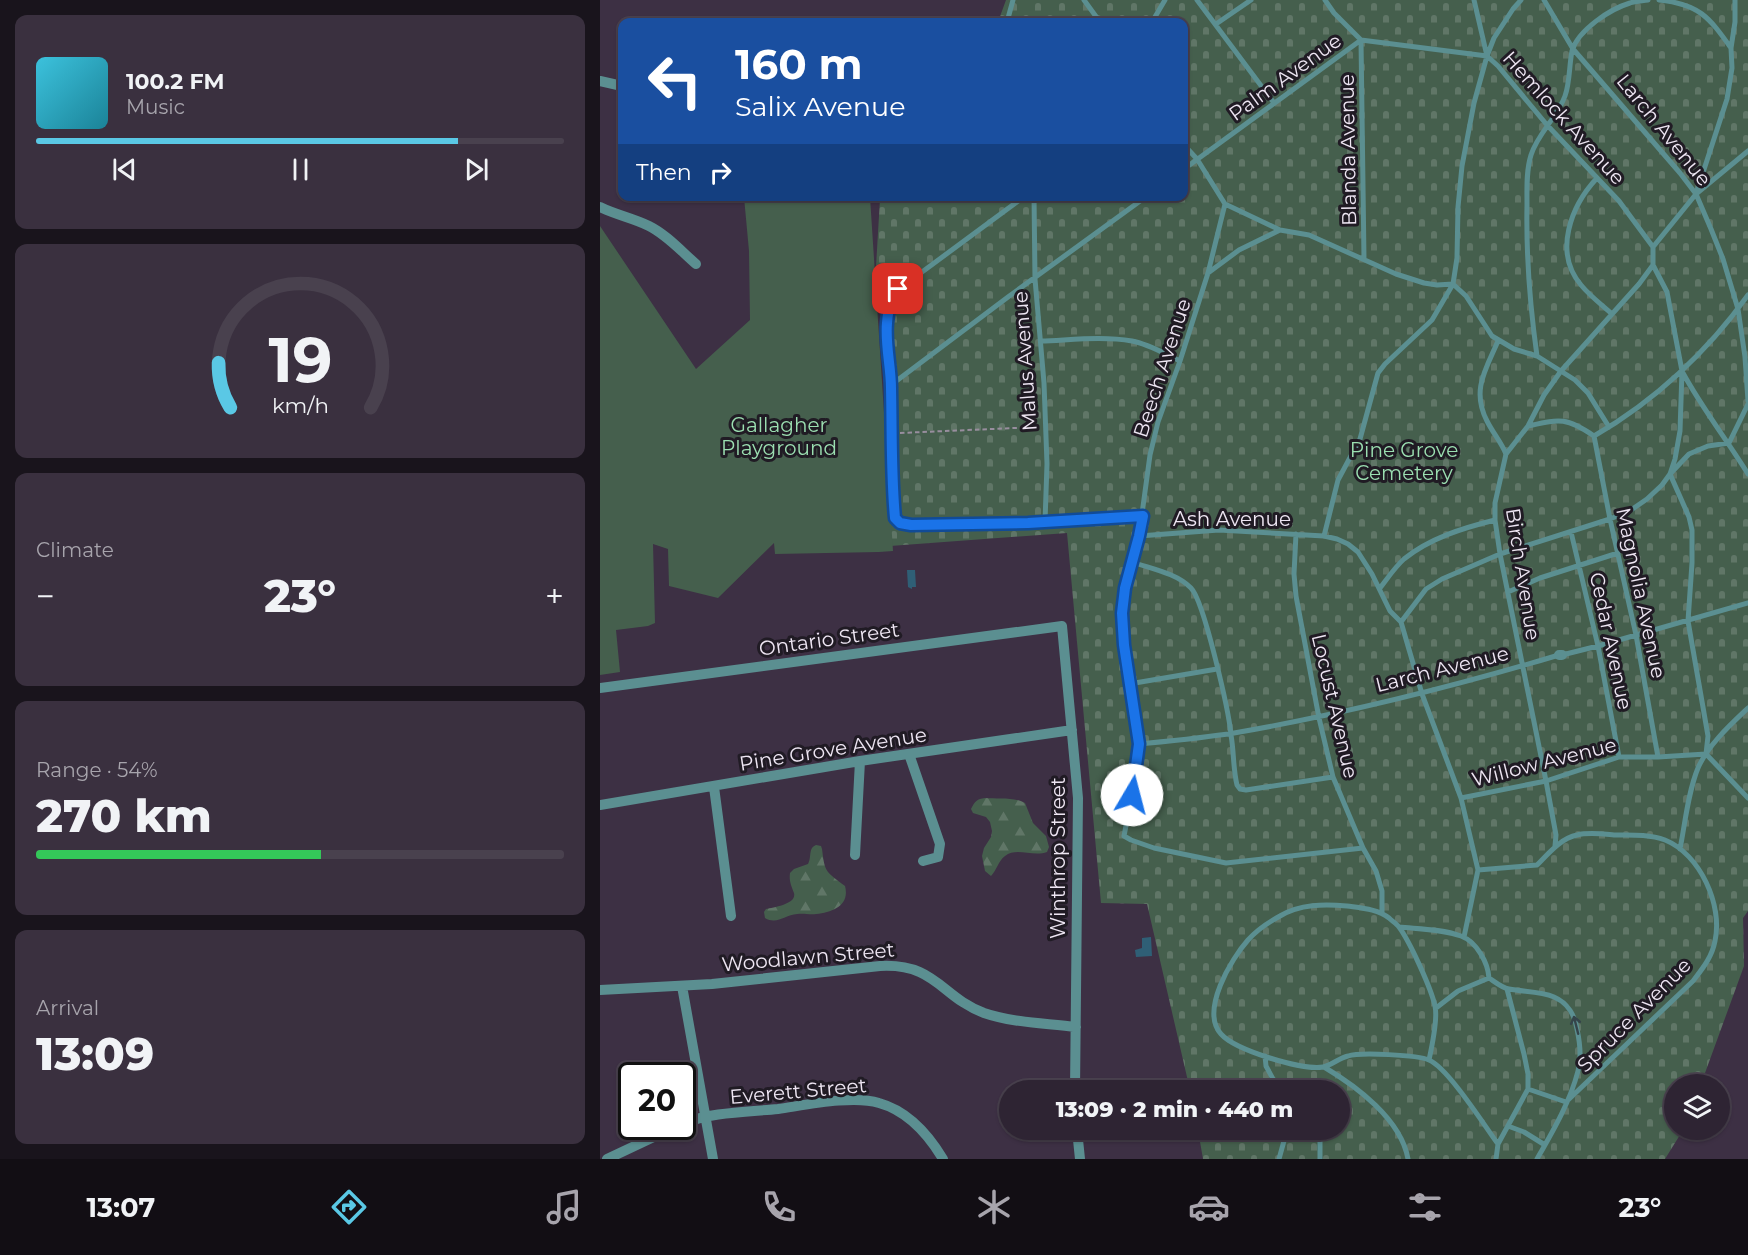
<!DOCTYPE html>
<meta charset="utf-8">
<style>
:root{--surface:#2e2433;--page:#3a303f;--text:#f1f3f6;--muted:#a7a4ac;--line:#49414e;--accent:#5ac8e5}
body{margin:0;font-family:Montserrat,sans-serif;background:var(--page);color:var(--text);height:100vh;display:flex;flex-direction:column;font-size:22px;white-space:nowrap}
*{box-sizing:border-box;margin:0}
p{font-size:20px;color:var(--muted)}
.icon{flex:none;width:33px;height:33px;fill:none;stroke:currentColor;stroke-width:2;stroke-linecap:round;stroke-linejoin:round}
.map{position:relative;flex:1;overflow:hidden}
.sheet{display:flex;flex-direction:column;gap:15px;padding:15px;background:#19141c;width:600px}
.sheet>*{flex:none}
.hud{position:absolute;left:18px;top:18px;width:570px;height:183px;border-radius:12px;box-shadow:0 2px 4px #0004,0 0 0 2px var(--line);background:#1a4fa0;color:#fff;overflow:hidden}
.buttons{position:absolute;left:1064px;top:1074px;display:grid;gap:12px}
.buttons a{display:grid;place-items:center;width:66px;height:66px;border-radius:50%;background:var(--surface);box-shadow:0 2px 4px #0004,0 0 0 2px var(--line);font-size:30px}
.speed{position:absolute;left:18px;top:1062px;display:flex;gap:12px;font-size:30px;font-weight:700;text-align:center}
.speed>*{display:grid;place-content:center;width:78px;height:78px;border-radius:50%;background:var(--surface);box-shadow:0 2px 4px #0004,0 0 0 2px var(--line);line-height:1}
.speed .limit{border:3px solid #111;border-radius:9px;background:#fff;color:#111}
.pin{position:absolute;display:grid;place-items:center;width:51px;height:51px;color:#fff;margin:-26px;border-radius:12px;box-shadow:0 3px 9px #0006}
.me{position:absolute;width:66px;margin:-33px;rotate:8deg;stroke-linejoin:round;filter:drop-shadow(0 0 4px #0008)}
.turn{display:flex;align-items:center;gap:21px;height:126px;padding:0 18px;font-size:27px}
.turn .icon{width:78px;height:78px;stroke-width:2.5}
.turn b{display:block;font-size:42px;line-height:51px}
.then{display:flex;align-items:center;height:57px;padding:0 18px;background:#0003;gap:12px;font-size:22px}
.big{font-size:45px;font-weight:800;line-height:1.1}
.sheet .widget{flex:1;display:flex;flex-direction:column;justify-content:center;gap:9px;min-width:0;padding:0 21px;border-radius:12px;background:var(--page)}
.sheet .dial{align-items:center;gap:0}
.dial svg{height:156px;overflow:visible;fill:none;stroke:var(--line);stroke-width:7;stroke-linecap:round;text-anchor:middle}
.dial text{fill:var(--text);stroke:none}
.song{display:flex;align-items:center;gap:18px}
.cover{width:72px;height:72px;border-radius:9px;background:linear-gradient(135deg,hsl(190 70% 55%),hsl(190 70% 35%))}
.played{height:6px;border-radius:3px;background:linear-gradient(90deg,var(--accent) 80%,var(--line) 80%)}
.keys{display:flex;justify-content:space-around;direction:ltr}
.heat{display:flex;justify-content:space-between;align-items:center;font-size:33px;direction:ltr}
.charge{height:9px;border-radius:4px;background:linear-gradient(90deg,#34c759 54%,var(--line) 0)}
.trip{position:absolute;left:399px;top:1080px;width:351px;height:60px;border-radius:30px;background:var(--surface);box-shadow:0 2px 4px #0004,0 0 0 2px var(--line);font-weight:800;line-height:60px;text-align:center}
.dock{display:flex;height:96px;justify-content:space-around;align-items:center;background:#120e14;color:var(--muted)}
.dock .icon{width:42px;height:42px}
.dock .active{color:var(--accent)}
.dock b{font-size:27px;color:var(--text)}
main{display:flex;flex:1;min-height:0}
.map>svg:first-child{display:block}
.forest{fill:url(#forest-firs)}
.cemetery{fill:url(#cemetery-stones)}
.park{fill:#455f4d}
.water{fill:#2f5f76}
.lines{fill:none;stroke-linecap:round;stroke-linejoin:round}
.path{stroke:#988e9e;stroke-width:2;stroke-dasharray:4.5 3;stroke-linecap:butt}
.service{stroke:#5b8f91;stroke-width:5}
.minor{stroke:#5b8f91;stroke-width:10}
.oneway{stroke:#35444a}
.route-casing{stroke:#114b97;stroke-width:15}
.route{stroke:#1a73e8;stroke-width:10}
.labels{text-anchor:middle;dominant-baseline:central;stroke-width:6;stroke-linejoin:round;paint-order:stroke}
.street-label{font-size:20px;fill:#eee6f3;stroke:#201b24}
.park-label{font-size:20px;fill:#9bdfb1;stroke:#201b24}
</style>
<main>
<section class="sheet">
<div class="widget">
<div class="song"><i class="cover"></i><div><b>100.2 FM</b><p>Music</p></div></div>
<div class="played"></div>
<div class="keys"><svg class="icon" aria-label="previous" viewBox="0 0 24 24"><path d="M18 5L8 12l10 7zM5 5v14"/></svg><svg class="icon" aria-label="pause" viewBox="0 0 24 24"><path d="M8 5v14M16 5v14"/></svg><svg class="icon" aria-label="next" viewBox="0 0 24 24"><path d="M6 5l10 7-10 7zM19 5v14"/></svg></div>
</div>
<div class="widget dial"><svg viewBox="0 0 100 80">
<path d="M14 69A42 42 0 1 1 86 69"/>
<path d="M14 69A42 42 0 0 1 8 46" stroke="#5ac8e5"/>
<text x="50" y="56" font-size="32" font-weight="700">19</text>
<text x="50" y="72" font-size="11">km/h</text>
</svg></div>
<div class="widget"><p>Climate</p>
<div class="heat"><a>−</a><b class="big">23°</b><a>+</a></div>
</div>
<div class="widget"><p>Range · 54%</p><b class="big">270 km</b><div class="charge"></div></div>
<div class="widget"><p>Arrival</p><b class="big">13:09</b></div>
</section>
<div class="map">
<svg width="1148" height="1159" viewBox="0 0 1148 1159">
<defs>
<pattern id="forest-firs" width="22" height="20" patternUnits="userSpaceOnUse" patternTransform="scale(1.5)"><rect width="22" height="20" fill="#455f4d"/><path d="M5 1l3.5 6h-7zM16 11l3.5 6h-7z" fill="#607667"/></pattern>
<pattern id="cemetery-stones" width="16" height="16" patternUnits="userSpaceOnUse" patternTransform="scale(1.5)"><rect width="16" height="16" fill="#455f4d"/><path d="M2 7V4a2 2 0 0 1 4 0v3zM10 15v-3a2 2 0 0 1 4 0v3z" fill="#607667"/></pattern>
</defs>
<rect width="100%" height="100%" fill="#3d3044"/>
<path class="forest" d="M385,798C397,799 415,797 425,803L433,823L446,836L449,847L447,852C433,857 416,847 405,856C398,861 397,870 391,876L385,871L382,856L384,848L391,837L392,831L390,822L386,817L373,813L371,809C375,801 377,799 385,798Z
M216,845L221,846L222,849C225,874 226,871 245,886C250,905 233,912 216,914C210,915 204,913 197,914C185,915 177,925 165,918L164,912L166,909C174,907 197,904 194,893C191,885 189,881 190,873L194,869L208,864C212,857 208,848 216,845Z"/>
<path class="cemetery" d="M406,0H1148V911L1143,918L1144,966L1101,1084H1074V1130H1083L1065,1159H603L598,1130H740V1090H590L547,904L501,903L467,533L290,546L281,309L276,267L280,199L281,196H584V22H398Z"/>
<path class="park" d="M144,197H270L293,551L279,552L175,554L174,543L118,598L69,586L68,549L53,544L55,623L48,626L16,630L20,672L0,675V226L96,369L150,320L149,251Z"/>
<path class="water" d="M307,570H315L316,587H312V589L308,587Z
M551,937L552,956L536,957L535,950L542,948V938Z"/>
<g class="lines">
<path class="path" d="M300,433L438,427"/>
<path class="service" d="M484,0L500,22
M597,0L674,103
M725,0L734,13L761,40
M874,0L887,56L898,66L947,125L1019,201L1053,247
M944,0L973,49L1080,173L1096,194L1111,229L1123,259L1138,309L1145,357L1148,401
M1059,0C1099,4 1109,17 1131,48
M407,22L413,0
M552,22L565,0
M616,24L651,0
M761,40L764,259
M584,145L597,159L625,204
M584,169L761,40L887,56
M997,178C971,206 953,252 981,285C990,296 1002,305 1012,314
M1096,194L1127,99L1132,68L1131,48L1135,22V0
M425,196L299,289C290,299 288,310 287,323C285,343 290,364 291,383C294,428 291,473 295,518L300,523L311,525L428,523L543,516
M434,196L435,279L444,383L447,464L445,522
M1053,247L1096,194L1148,151
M608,273L639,250L680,230
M853,284L866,296L892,336L914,349L937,356L975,380L988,393L1009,427
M441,341C471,340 503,336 532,341C549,344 565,354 580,361
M898,341C886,369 871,390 887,421C893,433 901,442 906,454
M937,356C930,306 926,256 927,205C927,189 926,171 931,155C938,133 957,118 965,96C970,82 969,66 972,51C978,30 1010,9 1030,3C1036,1 1042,1 1048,0
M1083,373C1102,408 1127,440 1148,474
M291,385L408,297L547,196
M928,426C960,419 966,417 994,436
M994,436L1010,519L1036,635L1058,757
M994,436C1055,401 1108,351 1148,295
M1129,443L1148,404
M1071,473L1089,454L1108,446L1129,443
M1070,474L1089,517L1092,530V563L1088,621L1108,736L1106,754
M971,532L998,646L1019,757
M696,534L694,574L696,596L719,718L733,777L763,848L776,871L782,891V912
M539,536L619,530L724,536L737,539L748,544L758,552L772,574L790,611L801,622L822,694L861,798L878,870L864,937
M724,536L738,480L760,439L778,373L785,364L832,320L853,284L857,258L858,207L862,166L874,103L887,56L894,38L913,9L921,0
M532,562C552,569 576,573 591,588C604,601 629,712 631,735C634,752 633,769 637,785L640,789L646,790L733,777
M780,588C787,579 795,567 804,559C830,538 863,528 895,520
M908,592L940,578L1018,553
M801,622L826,589L842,579L900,554L1010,519L1031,510L1047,499L1062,485L1070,474L1075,459L1080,431L1082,371L1067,292L1053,265
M962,655L998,646L1148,603
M529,684L617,669
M539,744C570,741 603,738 634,733C744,714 852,687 959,655
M1106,754L1148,798
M861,798L946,781L1019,757H1058L1106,754
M955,846L956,835L946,781L900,554L895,520V503L906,454L928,426L944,395L961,371L1039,284L1053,265V247
M763,848L626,863L554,848L531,840L524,836L535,779L539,744L523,645L522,613L525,588L539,536L550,455L558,422L580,361L608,273L625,204L680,230L709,235L796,274L824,283L837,285L853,284
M1080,849C1085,824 1088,792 1098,768C1108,745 1130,725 1148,708
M878,870L937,865C948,854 961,838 977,835C989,832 1003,834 1014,835C1031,835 1049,834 1065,840C1100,854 1123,905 1115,941C1112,957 1103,968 1093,981L966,1102
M799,927C819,929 842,929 861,936C877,942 888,963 889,978
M889,978C895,982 902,988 909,989C924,992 940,991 954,997C968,1003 975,1016 977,1029C980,1043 982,1057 978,1071C970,1102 953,1131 937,1159
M836,1008L858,991L889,978
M665,1056L666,1066L679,1090
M829,1060C832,1046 838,1019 835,1006C831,988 810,942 799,927C797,924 792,921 789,918C778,909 761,908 747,906C724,904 700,904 680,916C669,922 656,931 648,940C631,959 600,1011 621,1034C635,1050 703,1071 723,1067C732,1065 739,1058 748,1056C760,1052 818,1055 829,1060C848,1068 884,1125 898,1144
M724,1067C756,1086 801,1119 808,1159
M673,1079L690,1090
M928,1089L966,1102
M908,1126L924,1132L945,1145
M718,1130L720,1137V1159
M679,1159L687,1130
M896,1159L898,1144L928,1089V1074L924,1054L907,989"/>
<path class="minor" d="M0,81L22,86
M0,207C16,215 33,218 49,226C67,235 81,251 96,264
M959,655H962
M0,688L462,626L478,798L475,1090
M309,754L340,844L338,857L323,861
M114,787L131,916
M0,805L260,761L472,730
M255,855L260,761
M82,986L113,1159
M0,990L112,984L280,966C336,963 341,997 384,1013C413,1023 446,1023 476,1027
M82,1124C110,1112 148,1112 178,1109C206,1105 253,1095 279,1103C308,1111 328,1134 343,1159
M477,1130L480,1159
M7,1159L77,1126"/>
</g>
<defs><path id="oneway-shaft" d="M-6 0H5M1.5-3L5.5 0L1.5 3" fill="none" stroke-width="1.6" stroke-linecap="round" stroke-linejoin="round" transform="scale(1.5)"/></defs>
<use class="oneway" href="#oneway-shaft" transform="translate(976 1025) rotate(-104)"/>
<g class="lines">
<defs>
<path id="route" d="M298,289C290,299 288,310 287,323C285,344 291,367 291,388C292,432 291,475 295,518L300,523L311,525L428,523L543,516L539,536L525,588L522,613L524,645L539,744L532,795"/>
</defs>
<use href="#route" class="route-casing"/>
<use href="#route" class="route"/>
</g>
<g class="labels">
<g class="street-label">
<text transform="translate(685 77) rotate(-36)">Palm Avenue</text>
<text transform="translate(964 118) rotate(48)">Hemlock Avenue</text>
<text transform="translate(1064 130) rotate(51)">Larch Avenue</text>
<text transform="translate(748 150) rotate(-91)">Blanda Avenue</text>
<text transform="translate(425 361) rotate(-94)">Malus Avenue</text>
<text transform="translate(562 368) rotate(-72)">Beech Avenue</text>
<text x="632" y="519">Ash Avenue</text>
<text transform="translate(923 574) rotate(81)">Birch Avenue</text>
<text transform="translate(1041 593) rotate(78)">Magnolia Avenue</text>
<text transform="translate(229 639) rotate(-8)">Ontario Street</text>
<text transform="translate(1011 641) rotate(78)">Cedar Avenue</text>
<text transform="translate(842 669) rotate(-14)">Larch Avenue</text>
<text transform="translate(735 706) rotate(77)">Locust Avenue</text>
<text transform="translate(233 749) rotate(-9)">Pine Grove Avenue</text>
<text transform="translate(944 762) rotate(-14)">Willow Avenue</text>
<text transform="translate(458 858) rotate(-90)">Winthrop Street</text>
<text transform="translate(208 957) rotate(-5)">Woodlawn Street</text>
<text transform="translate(1034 1015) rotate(-45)">Spruce Avenue</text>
<text transform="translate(198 1091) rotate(-5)">Everett Street</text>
</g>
<g class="park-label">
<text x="179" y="425">Gallagher<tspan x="179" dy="23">Playground</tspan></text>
<text x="804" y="450">Pine Grove<tspan x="804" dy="23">Cemetery</tspan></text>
</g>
</g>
</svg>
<div class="buttons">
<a><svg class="icon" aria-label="layers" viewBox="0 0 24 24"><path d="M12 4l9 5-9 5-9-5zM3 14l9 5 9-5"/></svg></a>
</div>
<div class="speed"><div class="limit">20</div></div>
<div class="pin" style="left:298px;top:289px;background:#d93025"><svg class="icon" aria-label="arrive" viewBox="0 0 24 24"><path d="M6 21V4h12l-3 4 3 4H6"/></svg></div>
<svg class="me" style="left:532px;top:795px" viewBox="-20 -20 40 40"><circle r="19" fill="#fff"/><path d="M0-13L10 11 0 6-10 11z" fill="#1a73e8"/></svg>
<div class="trip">13:09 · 2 min · 440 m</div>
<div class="hud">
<div class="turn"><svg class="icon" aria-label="left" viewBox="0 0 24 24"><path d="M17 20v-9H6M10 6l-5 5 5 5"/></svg><div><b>160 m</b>Salix Avenue</div></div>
<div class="then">Then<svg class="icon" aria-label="right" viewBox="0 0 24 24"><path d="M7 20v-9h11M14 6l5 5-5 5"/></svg></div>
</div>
</div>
</main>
<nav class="dock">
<b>13:07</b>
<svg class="icon active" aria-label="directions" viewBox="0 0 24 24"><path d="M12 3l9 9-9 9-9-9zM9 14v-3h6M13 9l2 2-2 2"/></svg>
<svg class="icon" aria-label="music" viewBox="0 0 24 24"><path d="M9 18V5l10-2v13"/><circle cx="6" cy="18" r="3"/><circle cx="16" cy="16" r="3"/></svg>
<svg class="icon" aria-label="phone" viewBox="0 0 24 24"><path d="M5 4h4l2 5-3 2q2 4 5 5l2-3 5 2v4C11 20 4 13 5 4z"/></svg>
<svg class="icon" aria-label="climate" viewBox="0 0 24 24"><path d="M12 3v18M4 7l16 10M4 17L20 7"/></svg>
<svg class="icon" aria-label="car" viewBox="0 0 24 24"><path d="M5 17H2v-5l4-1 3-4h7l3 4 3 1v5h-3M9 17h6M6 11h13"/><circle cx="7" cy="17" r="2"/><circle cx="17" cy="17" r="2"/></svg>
<svg class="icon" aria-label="filters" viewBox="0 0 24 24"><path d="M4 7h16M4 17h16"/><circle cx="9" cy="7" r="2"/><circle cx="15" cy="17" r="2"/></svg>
<b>23°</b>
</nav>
